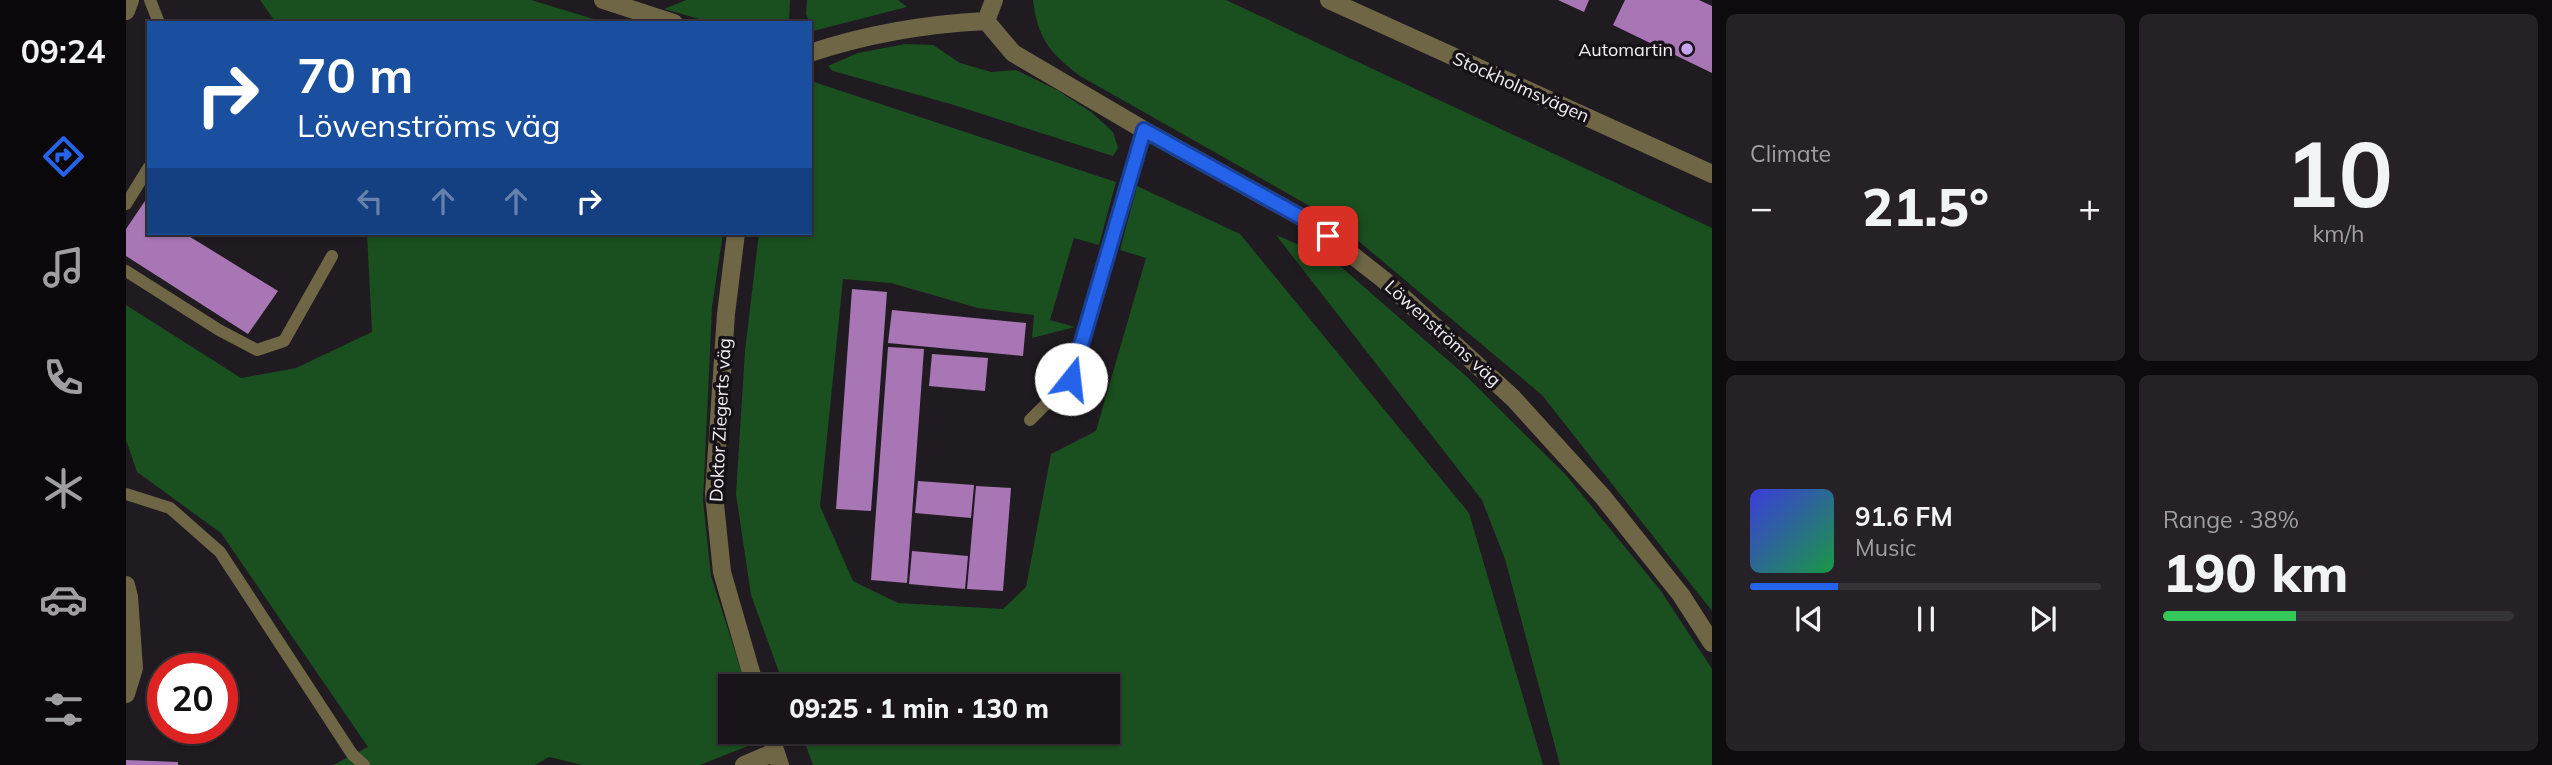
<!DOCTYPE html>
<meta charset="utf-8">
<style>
:root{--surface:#181419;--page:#252126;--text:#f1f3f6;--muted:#9f9ea2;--line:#363338;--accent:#2563eb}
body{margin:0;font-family:Mulish,sans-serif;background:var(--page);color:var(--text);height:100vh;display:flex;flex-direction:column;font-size:26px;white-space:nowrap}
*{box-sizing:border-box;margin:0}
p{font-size:23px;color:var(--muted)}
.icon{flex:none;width:38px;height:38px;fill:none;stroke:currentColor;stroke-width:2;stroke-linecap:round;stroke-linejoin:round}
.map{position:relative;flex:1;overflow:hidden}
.drawer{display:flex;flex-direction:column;gap:14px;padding:14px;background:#0d0b0e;width:840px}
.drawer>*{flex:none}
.guide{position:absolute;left:21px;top:21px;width:665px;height:214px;border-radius:0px;box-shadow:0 2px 5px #0004,0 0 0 2px var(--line);background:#1a4fa0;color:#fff;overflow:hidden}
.speed{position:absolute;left:21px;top:653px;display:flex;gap:14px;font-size:35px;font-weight:700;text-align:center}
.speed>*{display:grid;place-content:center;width:91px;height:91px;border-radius:50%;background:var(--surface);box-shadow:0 2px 5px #0004,0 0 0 2px var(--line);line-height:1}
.speed .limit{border:10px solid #d22;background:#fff;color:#111}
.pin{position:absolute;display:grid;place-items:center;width:60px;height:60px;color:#fff;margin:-30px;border-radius:14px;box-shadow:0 4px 10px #0006}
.me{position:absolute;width:77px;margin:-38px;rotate:16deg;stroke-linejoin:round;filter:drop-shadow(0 0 5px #0008)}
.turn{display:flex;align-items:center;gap:24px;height:147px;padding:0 35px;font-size:32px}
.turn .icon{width:91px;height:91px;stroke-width:2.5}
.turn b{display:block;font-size:49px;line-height:60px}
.lanes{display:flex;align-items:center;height:66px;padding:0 35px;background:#0003;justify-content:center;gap:35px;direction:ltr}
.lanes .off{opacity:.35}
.big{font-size:52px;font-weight:800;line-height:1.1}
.drawer .card{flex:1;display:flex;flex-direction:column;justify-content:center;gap:10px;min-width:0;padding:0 24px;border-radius:10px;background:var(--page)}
.drawer .dial{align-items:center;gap:0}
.dial b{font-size:91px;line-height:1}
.song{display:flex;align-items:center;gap:21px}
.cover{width:84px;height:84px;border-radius:10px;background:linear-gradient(135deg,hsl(240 70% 55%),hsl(140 70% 35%))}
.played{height:7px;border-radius:4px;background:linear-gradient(90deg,var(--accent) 25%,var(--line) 25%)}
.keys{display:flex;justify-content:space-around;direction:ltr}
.heat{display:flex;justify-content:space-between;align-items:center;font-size:38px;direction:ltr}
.charge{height:10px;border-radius:5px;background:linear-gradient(90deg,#34c759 38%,var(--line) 0)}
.drawer .tiles{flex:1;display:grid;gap:14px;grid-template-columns:repeat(2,1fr)}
.trip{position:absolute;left:592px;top:674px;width:402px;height:70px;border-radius:0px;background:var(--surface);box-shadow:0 2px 5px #0004,0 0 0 2px var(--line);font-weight:800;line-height:70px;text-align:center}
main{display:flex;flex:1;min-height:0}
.tab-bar{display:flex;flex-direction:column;width:126px;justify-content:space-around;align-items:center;background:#0a080a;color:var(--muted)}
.tab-bar .icon{width:49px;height:49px}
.tab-bar .active{color:var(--accent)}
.tab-bar b{font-size:32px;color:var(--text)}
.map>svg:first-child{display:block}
.green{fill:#1a4f1f}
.building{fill:#a876b5}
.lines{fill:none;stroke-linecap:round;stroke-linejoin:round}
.service{stroke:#6f6646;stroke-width:12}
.minor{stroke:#6f6646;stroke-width:18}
.tertiary{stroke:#6f6646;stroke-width:18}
.route-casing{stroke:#184099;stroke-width:18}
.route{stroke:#2563eb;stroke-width:12}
.poi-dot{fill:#c7a6ef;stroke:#161217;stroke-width:2.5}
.labels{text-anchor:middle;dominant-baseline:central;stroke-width:7;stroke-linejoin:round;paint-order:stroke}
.poi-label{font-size:18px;fill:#f2eef2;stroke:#161217;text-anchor:end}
.street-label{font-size:18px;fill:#f2eef2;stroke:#161217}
</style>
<main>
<nav class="tab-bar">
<b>09:24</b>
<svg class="icon active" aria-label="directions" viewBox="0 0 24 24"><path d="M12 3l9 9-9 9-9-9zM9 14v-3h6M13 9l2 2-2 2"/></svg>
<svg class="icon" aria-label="music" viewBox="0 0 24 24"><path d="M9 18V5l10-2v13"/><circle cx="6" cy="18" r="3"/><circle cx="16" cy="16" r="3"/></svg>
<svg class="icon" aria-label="phone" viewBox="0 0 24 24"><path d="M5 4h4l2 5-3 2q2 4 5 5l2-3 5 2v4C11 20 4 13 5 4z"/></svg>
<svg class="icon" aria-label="climate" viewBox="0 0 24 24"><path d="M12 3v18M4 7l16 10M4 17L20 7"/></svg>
<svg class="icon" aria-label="car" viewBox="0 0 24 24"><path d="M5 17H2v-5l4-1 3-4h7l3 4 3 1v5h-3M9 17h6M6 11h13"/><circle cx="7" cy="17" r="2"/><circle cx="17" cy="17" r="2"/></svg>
<svg class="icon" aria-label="filters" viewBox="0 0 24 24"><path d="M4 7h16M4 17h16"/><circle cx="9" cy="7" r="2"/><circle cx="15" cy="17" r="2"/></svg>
</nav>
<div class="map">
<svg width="1586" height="765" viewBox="0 0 1586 765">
<rect width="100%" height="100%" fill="#201b21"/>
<path class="green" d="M134,0H405L481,23H150Z
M560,0H664L663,23H587L538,9Z
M681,0H772L781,7L687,31L680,14Z
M907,0H1100L1586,228V611L1416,395L1205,218L954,76C923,52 912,39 907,0Z
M779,44L807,45L834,63L865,72L890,70L931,90L965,112L987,132L992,148L987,156L828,105L707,71L702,66L732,53Z
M688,82L990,182L973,245L948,238L924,320L949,327L906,338L908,315L852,308L765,283L717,279L694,506L727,581L772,603L877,609L900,587L925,454L970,431L1020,258L994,250L1011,186L1114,234L1343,513L1417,765H687L675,732H982V686H658L625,595L610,494L619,351L633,233H684V85Z
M241,233H597L586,307L577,501L585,576L620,686H604V732H629L622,746L574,765H456L423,757L409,765H207L242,747L95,533L11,472L0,440V305L115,378L170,368L246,332Z
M1150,235L1206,259L1340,376L1439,474L1535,591L1586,669V765H1434L1379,559L1356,500Z"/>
<path class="building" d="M1432,0H1463L1458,12Z
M1499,0H1573L1586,6V73L1487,25Z
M23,195V233H62L61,235L152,291L122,334L0,256V229Z
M726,289L761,292L745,511L710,509Z
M766,310L900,323L897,356L762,343Z
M762,347L798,349L781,583L745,580Z
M806,354L862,358L859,391L803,386Z
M792,481L848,485L845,518L789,513Z
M850,486L885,488L877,591L841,589Z
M786,551L842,556L839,589L783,584Z
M0,760L52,762V765H0Z"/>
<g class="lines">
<path class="service" d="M24,0L33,23
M0,204L23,167
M0,271L93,330L131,350L158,341L206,256
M904,420L945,379L1018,130
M0,494L44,508L94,552L226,754L238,765"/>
<path class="minor" d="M477,0L548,23
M868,0L860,21L887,53L1018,130L1184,222L1258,280L1387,398L1477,497L1555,595L1586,643
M0,11L4,0
M684,53C741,34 800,24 860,21
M610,233L600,314L588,494L596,572L629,686
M0,585L3,597L8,668L0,694
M643,732L654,765
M618,765L649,752"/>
<path class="tertiary" d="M1203,0L1586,174"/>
</g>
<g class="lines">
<defs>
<path id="route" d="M945,379L1018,130L1184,222L1202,236"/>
</defs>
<use href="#route" class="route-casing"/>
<use href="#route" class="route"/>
</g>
<circle class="poi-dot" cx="1561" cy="49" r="7"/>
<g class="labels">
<g class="poi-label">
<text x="1547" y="49">Automartin</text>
</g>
<g class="street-label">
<text transform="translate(1395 87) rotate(24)">Stockholmsvägen</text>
<text transform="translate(1317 333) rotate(42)">Löwenströms väg</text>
<text transform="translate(594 420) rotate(-87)">Doktor Ziegerts väg</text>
</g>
</g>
</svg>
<div class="speed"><div class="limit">20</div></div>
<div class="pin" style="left:1202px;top:236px;background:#d93025"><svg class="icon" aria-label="arrive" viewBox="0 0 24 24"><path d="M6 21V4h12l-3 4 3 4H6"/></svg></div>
<svg class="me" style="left:945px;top:379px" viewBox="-20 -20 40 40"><circle r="19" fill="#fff"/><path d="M0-13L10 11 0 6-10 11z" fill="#2563eb"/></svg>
<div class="trip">09:25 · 1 min · 130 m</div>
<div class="guide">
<div class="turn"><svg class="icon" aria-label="right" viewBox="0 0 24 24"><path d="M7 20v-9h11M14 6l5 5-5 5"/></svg><div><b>70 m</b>Löwenströms väg</div></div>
<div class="lanes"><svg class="icon off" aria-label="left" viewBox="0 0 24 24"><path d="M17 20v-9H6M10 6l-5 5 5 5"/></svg><svg class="icon off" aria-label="ahead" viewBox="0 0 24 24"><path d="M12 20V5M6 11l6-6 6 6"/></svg><svg class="icon off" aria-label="ahead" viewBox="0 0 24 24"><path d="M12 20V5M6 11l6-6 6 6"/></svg><svg class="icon" aria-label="right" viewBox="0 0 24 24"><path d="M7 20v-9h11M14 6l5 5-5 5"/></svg></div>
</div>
</div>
<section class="drawer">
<div class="tiles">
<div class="card"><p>Climate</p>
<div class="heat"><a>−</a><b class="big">21.5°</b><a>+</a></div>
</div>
<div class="card dial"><b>10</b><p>km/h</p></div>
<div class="card">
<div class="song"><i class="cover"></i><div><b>91.6 FM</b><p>Music</p></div></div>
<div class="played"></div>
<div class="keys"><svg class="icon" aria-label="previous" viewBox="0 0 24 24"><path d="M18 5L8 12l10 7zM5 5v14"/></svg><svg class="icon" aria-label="pause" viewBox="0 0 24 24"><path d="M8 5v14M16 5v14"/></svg><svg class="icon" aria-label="next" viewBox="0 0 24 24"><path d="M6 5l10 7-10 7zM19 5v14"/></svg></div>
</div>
<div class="card"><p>Range · 38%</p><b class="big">190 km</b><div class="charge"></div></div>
</div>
</section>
</main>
